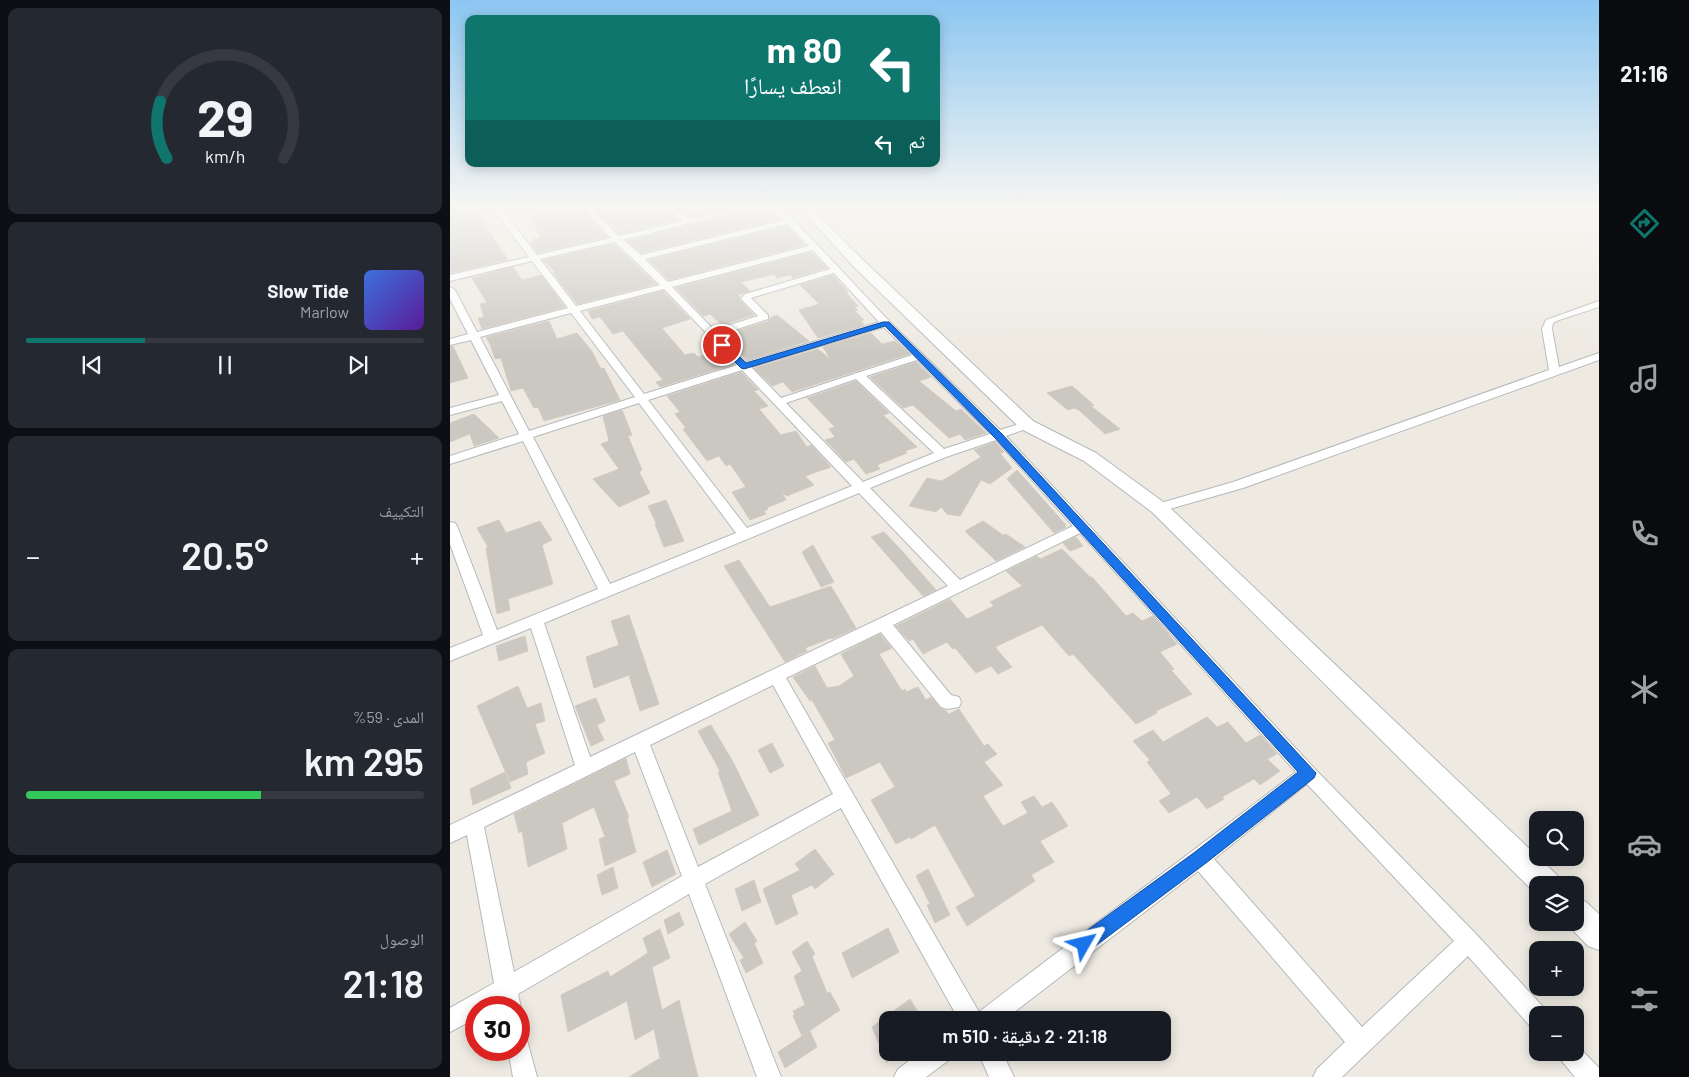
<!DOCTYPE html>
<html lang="ar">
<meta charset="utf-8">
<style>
:root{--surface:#171b24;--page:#242831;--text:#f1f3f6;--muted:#9ea1a6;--line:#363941;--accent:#0f766e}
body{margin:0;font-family:Barlow,"Noto Naskh Arabic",sans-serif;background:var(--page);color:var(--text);direction:rtl;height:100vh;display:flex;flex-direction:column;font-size:19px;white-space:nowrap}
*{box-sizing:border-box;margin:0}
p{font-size:16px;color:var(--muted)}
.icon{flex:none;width:28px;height:28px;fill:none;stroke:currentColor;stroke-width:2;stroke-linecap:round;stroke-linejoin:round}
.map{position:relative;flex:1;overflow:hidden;direction:ltr}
.drawer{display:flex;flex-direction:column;gap:8px;padding:8px;background:#0d0f14;width:450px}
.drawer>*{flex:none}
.guide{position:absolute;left:15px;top:15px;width:475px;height:152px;border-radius:10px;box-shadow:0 2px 12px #0003;direction:rtl;background:#0f766e;color:#fff;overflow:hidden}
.fabs{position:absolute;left:1079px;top:811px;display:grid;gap:10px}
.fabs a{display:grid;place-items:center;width:55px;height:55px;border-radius:10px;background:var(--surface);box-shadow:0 2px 12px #0003;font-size:25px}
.speed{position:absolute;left:15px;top:996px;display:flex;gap:10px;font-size:25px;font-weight:700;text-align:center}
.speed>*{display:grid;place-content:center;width:65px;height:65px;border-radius:50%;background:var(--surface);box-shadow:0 2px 12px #0003;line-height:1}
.speed .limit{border:8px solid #d22;background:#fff;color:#111}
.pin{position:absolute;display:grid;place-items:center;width:42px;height:42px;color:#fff;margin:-21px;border:2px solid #fff;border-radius:50%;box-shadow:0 1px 5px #0007}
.me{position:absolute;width:55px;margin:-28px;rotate:53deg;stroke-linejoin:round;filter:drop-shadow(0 0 4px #0008)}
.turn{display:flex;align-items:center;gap:18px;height:105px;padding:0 15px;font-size:22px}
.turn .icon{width:65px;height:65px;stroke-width:2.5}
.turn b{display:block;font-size:35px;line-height:42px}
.then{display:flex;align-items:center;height:48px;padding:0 15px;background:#0003;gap:10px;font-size:19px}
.big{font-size:38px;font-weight:600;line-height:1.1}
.drawer .card{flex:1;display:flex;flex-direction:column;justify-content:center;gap:8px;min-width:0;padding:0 18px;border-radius:10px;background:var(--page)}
.drawer .dial{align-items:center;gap:0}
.dial svg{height:130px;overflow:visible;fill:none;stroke:var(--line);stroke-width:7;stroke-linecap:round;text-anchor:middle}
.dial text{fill:var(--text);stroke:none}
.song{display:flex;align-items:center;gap:15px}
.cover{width:60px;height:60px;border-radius:8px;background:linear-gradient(135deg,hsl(220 70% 55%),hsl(270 70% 35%))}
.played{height:5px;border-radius:2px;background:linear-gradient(90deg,var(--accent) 30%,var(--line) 30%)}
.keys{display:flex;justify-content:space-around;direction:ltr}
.heat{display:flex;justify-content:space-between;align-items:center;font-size:28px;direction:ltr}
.charge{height:8px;border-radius:4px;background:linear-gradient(90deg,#34c759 59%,var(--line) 0)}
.trip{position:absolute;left:429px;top:1011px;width:292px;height:50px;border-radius:10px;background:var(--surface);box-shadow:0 2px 12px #0003;font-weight:600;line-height:50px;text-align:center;direction:rtl}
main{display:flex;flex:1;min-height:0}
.tab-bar{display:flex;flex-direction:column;width:90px;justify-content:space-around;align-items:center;background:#090b0e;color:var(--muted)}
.tab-bar .icon{width:35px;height:35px}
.tab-bar .on{color:var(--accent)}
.tab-bar b{font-size:22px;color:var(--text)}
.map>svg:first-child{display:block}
.building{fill:#cbc7c1;stroke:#d4cbc0}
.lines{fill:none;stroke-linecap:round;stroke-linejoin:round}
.street-casing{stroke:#b5b9bd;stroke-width:2}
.secondary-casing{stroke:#b3b9be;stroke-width:2}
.street{fill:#fff;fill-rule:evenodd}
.secondary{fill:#fff;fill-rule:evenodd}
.route{fill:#1a73e8;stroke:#114b97}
</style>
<main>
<nav class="tab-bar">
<b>21:16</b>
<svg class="icon on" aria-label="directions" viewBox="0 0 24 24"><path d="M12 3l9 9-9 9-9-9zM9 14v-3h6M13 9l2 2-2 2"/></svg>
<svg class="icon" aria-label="music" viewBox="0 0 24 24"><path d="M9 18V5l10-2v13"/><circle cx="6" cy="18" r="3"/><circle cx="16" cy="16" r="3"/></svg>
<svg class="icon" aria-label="phone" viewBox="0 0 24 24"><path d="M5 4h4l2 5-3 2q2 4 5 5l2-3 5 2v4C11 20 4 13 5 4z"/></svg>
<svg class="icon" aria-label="climate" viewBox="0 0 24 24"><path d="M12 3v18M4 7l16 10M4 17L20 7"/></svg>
<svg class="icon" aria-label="car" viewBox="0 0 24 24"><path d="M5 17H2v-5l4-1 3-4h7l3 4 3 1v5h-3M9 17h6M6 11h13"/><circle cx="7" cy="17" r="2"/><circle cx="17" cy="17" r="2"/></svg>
<svg class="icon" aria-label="filters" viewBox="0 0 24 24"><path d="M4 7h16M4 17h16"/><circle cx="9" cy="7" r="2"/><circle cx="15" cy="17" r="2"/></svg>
</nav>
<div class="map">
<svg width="1149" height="1077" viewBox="0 0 1149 1077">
<rect width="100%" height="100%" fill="#eeeae2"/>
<path class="building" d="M23,206L58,260L0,273V210Z
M98,206H101L103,209L129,206L157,237L88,253L80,243L84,242L83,239L91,238L77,209Z
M141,206H214L229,220L170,234Z
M227,206H284L286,207L240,217Z
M312,207L317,211L320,210L330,219L191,253L177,241Z
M337,226L355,245L219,280L199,260Z
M164,244L206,284L127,304L103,273L105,272L93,260Z
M362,252L377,268L343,278L340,275L327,278L325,274L291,282L300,291L288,295L290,297L289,299L304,315L272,325L260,314L253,316L226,288Z
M63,267L72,280L91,275L115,307L32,329L28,318L34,317L30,304L37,303L22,278Z
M383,275L398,292L396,293L408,306L404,307L408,310L405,311L414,320L411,321L414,325L368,338L349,310L369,304L350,285Z
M213,291L240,319L212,328L235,355L244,353L248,357L271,351L284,364L210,387L206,382L213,380L173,331L163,334L150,317L142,319L138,311Z
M327,315L359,341L297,360L284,347L291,345L280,333L319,321L320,318Z
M99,321L107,339L127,333L141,350L151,369L154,368L170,400L94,421L88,407L84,408L73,388L61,391L51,358L45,359L40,344L36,337Z
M421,333L432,344L445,341L459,354L342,392L333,382L322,386L304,368L368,349L381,360L373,347Z
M3,346L18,378L0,383V347Z
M466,362L481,377L469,381L506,411L511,409L536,433L515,440L510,434L499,438L463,405L453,408L420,377Z
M291,372L308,390L304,391L318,406L309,409L331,435L346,431L357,447L361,445L381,467L355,476L364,485L337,496L332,493L336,500L316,508L318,509L314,511L316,514L300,520L282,492L296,487L280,464L276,466L269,456L257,461L233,429L236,428L225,414L230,412L217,396Z
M406,381L439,413L433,415L467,447L455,451L457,453L427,465L430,469L416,474L404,459L396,462L375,440L385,437L379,429L385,427L357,398Z
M622,386L644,405L641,406L670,429L655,434L629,410L624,408L618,410L597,393Z
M172,410L182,435L178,436L192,470L189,472L200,493L169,507L143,479L169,469L151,444L159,441L153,416Z
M24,414L49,438L24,446L20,434L0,442V423Z
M545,442L554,452L550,453L562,468L540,484L531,480L510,516L497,514L491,507L486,512L459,506L477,478L492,481L531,457L524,450Z
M567,470L615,524L616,527L604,533L557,479Z
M216,500L234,541L214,547L205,524L206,523L198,506Z
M49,520L56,533L90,521L102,540L92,545L103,584L58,599L60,610L47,614L36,548L38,547L27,528Z
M533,521L553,535L556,534L575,547L546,561L515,531Z
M434,532L452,551L486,590L473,596L421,537Z
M626,537L633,546L620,551L613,543Z
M363,545L384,582L371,587L352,552Z
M612,549L640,577H642L676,616L683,613L692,621L703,616L727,644L710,652L724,669L721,670L742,694L706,711L707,713L686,724L623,654L619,656L592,625L545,647L562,667L548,674L541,666L526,673L505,648L503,649L497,642L473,654L463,639L459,641L446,626L500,599L517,619L544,606L540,602L572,586L556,571L587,556L590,559Z
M289,560L320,607L381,586L406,628L382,639L381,638L355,648L357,651L335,662L274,566Z
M179,615L209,704L190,711L179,675L144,688L136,657L169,645L161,621Z
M430,634L442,648L429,654L452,691L455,689L456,692L468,687L476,700L481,697L490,708L496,711L499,714L509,709L534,746L538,744L547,754L534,762L553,785L533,796L553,826L578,813L571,802L584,796L592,807L602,802L618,826L590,841L604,862L581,875L585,881L517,926L506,907L525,896L485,825L461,839L460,837L446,844L421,800L445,787L430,762L396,778L378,743L385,740L362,700L360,701L343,677L365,666L377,688L389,686L404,676L391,654Z
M75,636L78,651L49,661L46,646Z
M68,686L77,708L91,703L95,721L85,724L95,753L76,762L78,774L60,782L27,706Z
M146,698L155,721L147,725L154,740L141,746L125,706Z
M757,717L767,727L778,722L796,743L810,735L827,754L817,759L830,771L810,785L804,779L772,797L774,799L757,809L747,797L719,813L709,801L721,794L697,762L700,760L683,741L703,730L713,742Z
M261,725L283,762L309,815L249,845L243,829L282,811L268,772L270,771L248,731Z
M322,743L334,766L320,773L308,750Z
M176,758L180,774L164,781L179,817L177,818L186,852L155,866L149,839L155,837L144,807L112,823L117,849L78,867L72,831L69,833L64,814Z
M55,772L61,788L23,805L20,789Z
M365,849L384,874L365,889L362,885L341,895L348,914L326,925L313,889L350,870L345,864Z
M217,850L226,874L202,887L193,862Z
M163,867L168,888L152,895L147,875Z
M478,869L500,915L485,923L477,905L480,904L466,876Z
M304,880L311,902L292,911L285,889Z
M229,912L234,925L218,934L214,920Z
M295,922L307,941L304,943L313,963L296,973L290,960L294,958L279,934Z
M438,928L449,952L402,978L392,953Z
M210,929L220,958L202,967L212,1010L229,1000L248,1077H179L210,1058L204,1029L185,1040L177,1001L118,1032L111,995L158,971L160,977L198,953L193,938Z
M357,941L365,954L362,956L377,993L380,992L390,1010L352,1036L343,1016L345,1015L343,1011L355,1005L344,976L352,971L342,952Z
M460,999L473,1020H438L437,1063L422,1027Z
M360,1031L367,1047L335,1068L328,1052Z"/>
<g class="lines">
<defs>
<path id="street" d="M41,206H49L87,255L161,238L131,206H139L169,236L233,221L216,206H224L240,219L297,206H310L173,240L191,255L334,220L318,206H326L343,219L439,321L550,430L573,423H581L583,425L581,427L556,436L864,768L1026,934L1096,1010L1098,1015H1088V1029L1080,1026L1018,956L892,1077H863L867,1069L895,1042L748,871L554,1020H509L391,808L255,884L331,1077H307L239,894L68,994L71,1008L69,1014V1008H49L48,1005L45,1008H26V1018L0,1032V1008L44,983L17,835L0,843V825L125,765L81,628L0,661V648L33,635L0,544V522L5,523L7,526L47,630L148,589L73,441L0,464V456L69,434L52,401L0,415V408L49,395L21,340L0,345V339L18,334L0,299V287L5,290L27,332L118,308L82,261L0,281V275L79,257ZM338,224L359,246L218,282L195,259ZM165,242L210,285L126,306L90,259ZM363,250L380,269L295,294L291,299L308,316L264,330L222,287ZM384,273L429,322L296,362L269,335L318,319V315L301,298ZM214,289L287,365L194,394L130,311ZM121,313L185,397L79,431L30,337ZM434,327L462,355L331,398L301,367ZM467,360L540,434L494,449L416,376ZM292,370L402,486L297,528L198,400ZM406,379L484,453L413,482L336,403ZM189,403L286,533L160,584L83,437ZM546,440L623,526L510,580L420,488L496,457ZM409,493L498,586L140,757L94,623ZM630,533L846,772C741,853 634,931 529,1012L336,678L431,632L491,707L497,709L509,707L511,702L509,697L501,695L443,625ZM323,685L383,794L248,867L200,745ZM185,752L232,876L64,972L34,827ZM857,784L1004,941L912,1027L764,859Z
M1149,301V307L1109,320L1103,323L1102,329L1109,367L1149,353V360L793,488L709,512L702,508L704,505L783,482L1099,370L1092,329L1096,320Z
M69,1036L77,1040L87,1077H63L58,1050H69Z
M1125,1043L1149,1068V1077H1125L1111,1060L1108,1052H1125Z
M471,1052H502L499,1060L476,1077H444L448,1069Z
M528,1052H552L564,1077H539Z"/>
<path id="secondary" d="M348,206H359L414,261L583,421L646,453L716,504L1107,875L1112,885H1088L1087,895L702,512L634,461L571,429L404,267Z
M1125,897L1136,902L1149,914V950L1138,946L1115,922H1125Z"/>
</defs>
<use href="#street" class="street-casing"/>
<use href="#secondary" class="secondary-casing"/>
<use href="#street" class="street"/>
<use href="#secondary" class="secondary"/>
</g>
<linearGradient id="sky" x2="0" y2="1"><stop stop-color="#8bc6f1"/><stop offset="0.58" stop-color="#f7f6f2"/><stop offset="1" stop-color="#f7f6f2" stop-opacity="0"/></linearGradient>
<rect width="1149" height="356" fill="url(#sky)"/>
<path class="route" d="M433,322H439L552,434L866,773L864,778L756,863L640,950L634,952L628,950L625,944L628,937L745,852L848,772L545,438L435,326L294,369L291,368L268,345L275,343L296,363Z"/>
</svg>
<div class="fabs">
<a><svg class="icon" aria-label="search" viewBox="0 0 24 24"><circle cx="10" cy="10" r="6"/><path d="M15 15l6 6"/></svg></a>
<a><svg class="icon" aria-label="layers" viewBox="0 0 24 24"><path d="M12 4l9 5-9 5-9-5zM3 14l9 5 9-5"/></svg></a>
<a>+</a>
<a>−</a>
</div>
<div class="speed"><div class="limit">30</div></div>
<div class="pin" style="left:272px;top:345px;background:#d93025"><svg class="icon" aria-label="arrive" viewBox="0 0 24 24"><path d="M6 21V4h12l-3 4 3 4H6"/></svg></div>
<svg class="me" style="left:634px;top:944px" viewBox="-20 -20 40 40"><path d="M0-17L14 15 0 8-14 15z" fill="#1a73e8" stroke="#fff" stroke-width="4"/></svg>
<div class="trip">21:18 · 2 دقيقة · 510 m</div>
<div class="guide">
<div class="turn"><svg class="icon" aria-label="left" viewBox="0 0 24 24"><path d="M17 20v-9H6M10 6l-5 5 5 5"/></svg><div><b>80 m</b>انعطف يسارًا</div></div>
<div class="then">ثم<svg class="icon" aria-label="left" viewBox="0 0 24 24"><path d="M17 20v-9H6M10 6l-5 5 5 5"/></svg></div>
</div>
</div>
<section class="drawer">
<div class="card dial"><svg viewBox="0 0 100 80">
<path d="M14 69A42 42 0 1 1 86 69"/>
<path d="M14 69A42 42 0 0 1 10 34" stroke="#0f766e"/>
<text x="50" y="56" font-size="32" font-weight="700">29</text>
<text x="50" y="72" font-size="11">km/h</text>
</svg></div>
<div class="card">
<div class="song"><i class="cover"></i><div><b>Slow Tide</b><p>Marlow</p></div></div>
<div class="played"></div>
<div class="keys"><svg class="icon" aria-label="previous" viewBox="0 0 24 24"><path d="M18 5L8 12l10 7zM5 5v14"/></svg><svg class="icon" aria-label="pause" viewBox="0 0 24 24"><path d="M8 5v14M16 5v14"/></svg><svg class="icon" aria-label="next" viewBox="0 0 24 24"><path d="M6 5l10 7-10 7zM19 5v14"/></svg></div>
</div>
<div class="card"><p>التكييف</p>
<div class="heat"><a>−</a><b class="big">20.5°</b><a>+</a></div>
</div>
<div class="card"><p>المدى · 59%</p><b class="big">295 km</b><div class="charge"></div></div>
<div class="card"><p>الوصول</p><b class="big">21:18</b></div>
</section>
</main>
